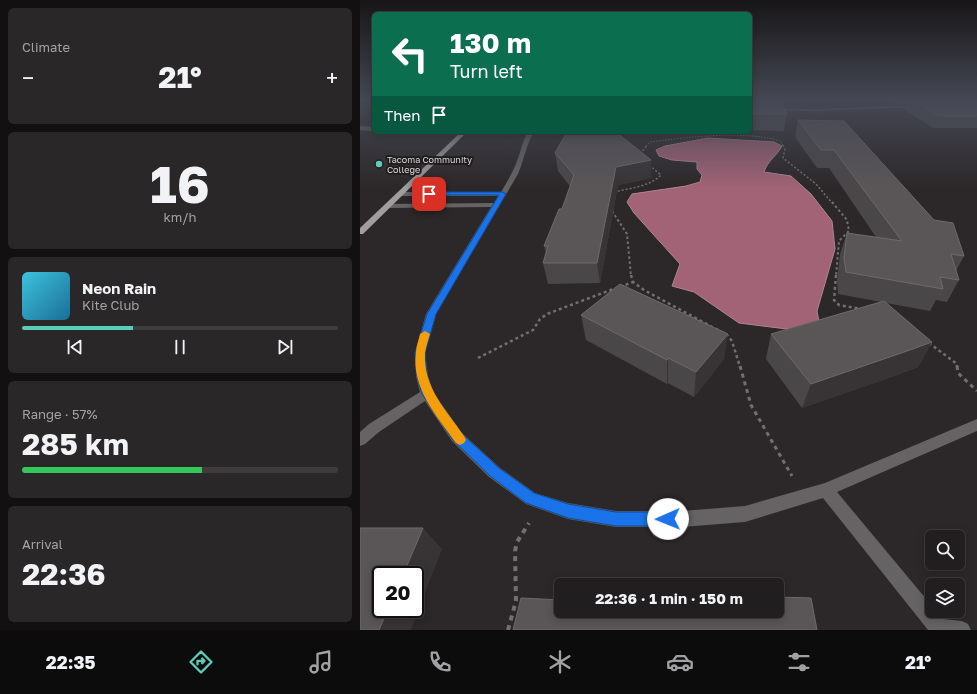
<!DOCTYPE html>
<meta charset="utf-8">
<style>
:root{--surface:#211e1f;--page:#292728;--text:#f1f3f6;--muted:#a2a2a4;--line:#3e3c3d;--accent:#5bcebb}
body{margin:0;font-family:"Golos Text",sans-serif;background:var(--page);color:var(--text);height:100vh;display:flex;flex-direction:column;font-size:15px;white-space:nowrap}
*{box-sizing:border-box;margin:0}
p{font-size:13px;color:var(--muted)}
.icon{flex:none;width:22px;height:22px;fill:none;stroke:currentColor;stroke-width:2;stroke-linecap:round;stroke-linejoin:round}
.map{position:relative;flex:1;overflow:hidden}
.drawer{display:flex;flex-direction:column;gap:8px;padding:8px;background:#121011;width:360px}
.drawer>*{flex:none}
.banner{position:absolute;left:12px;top:12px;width:380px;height:122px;border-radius:6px;box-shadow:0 2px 10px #0003,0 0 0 1px var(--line);background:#0b6e4f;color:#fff;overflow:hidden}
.controls{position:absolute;left:565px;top:530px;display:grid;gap:8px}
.controls a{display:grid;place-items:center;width:40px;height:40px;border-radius:6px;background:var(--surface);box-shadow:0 2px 10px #0003,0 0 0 1px var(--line);font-size:20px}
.speed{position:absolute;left:12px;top:566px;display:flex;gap:8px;font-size:20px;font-weight:700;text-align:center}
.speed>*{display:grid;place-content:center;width:52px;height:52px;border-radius:50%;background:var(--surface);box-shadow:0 2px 10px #0003,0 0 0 1px var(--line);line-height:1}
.speed .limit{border:2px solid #111;border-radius:6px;background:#fff;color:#111}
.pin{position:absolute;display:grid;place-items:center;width:34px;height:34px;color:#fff;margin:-17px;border-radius:8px;box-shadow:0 2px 6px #0006}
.me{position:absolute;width:44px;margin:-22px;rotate:269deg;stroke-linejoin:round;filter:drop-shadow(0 0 3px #0008)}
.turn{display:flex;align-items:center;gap:14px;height:84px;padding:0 12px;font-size:18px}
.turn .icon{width:52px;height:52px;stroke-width:2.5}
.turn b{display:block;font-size:28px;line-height:34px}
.then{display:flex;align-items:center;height:38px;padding:0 12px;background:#0003;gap:8px;font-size:15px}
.big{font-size:30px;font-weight:700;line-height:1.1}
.drawer .widget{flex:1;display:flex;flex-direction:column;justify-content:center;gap:6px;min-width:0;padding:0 14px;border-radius:6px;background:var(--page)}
.drawer .dial{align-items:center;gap:0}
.dial b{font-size:52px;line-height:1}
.song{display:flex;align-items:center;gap:12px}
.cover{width:48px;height:48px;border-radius:6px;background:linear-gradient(135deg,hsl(190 70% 55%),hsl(200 70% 35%))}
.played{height:4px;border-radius:2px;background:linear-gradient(90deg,var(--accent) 35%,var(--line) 35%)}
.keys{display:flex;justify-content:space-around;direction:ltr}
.heat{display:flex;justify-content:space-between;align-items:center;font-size:22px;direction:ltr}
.charge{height:6px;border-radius:3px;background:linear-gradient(90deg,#34c759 57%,var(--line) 0)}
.trip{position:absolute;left:194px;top:578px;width:230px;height:40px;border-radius:6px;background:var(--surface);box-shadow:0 2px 10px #0003,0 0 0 1px var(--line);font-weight:700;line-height:40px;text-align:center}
.dock{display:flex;height:64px;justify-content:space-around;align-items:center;background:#0d0c0c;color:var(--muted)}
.dock .icon{width:28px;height:28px}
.dock .selected{color:var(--accent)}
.dock b{font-size:18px;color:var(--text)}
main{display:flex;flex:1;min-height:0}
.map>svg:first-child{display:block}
.water{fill:#a16375;stroke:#b18592}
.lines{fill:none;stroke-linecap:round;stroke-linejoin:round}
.path-far5{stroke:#726f70;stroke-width:1;stroke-dasharray:1.5 1.5;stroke-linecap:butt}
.path-far4{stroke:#726f70;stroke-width:1.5;stroke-dasharray:2 2;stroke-linecap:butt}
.path-far3{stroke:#726f70;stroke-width:2;stroke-dasharray:2.5 2.5;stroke-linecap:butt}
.path-far2{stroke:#726f70;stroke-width:2.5;stroke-dasharray:3 3;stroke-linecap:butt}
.path-far1{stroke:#726f70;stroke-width:3;stroke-dasharray:4 4;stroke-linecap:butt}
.path{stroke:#726f70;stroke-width:4;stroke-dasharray:5 5;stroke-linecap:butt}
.minor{fill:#656363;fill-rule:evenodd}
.major{fill:#a19c9d;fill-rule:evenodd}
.wall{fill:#4a4748}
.shaded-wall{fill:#383435}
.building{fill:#5a5657;stroke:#6d6a6b}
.route{fill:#1a73e8;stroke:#114b97}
.slow{fill:#f59e0b}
.poi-dot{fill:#5bcebb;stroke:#221e1f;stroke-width:1.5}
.labels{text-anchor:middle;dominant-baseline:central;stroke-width:4;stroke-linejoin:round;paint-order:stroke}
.far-poi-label{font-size:9px;fill:#d6d4d5;stroke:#221e1f;text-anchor:start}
</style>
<main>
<section class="drawer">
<div class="widget"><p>Climate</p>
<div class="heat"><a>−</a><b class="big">21°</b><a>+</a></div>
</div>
<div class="widget dial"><b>16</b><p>km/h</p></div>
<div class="widget">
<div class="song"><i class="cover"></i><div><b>Neon Rain</b><p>Kite Club</p></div></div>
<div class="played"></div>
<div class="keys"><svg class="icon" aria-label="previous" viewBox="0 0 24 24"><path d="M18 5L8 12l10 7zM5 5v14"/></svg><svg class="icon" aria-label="pause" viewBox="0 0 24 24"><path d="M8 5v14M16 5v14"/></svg><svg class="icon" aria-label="next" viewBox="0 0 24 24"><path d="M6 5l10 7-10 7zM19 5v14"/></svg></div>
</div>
<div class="widget"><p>Range · 57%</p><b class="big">285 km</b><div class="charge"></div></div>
<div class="widget"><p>Arrival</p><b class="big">22:36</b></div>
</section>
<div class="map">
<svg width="617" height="630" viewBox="0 0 617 630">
<rect width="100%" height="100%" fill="#2c2829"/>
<path class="water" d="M348,138L414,142L422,146C416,157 408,160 404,172L431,176L451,194L472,221L475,249L457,311L460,327L427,329L379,323L334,292L312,286L320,264L274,213L267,202L272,194L326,186L340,182L342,175L337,169V162L312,160L299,156L296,150L305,146Z"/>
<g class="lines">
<path class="path-far5" d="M286,146L290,142C331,137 381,130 421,141L423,146"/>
<path class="path-far4" d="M423,145L425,149L423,158L456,184L472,203
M280,154L287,145
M254,192C270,188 289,187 301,175L289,165"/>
<path class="path-far3" d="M472,202L487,220L489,231L479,241L476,276
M252,211L267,234L271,276"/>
<path class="path-far2" d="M271,275L273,282L284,290L367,335L372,341L380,367
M476,275L474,300L479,305L502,309
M260,287L273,282
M569,343L597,364V367
M118,358L173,330L180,319L187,314L256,288"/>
<path class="path-far1" d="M380,366L391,405L432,476
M597,366L598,373L617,391"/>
<path class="path" d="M148,630L156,601L155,551L157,542L169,523"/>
<path class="minor" d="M559,105L561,107L456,111L390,110V108L456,109Z
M0,126L14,127V131L0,130Z
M168,132H174C166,145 164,160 158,174L76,314L65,353L68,376L73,392L102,433L139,467L175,493L208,503L256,511H322L385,506L465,483L617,419V431L477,492L572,606V611H576L583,619L602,621L608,624L611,630H568L463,498L385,522L322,527H256L208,519L166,504L129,477L92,441L65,401L19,432L5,444L0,446V432L9,424L60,392L56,376L55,353L66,314L131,207L28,208L24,206L28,204L134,203L138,196H41L38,194L41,192H141C147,182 153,172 157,161C161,151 162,142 168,132Z"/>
<path class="major" d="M101,132H107L3,234H0V228Z"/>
</g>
<path class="wall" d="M390,100L427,114L424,131L390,130Z
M530,100H617V128H573L545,110L547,104L537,105Z
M438,120L604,256L596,271L599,280L587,302L576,300L570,311L526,303L572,342L558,367L537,375L442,408L406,359L411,334L521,302L478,294L477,280L480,254L487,233L516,237L469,168H457L435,137Z
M195,153L291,178L258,185L240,283L188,284L183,263L186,254L184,246L202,209L210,186L198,171Z
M221,315L364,359L334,397L308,383L307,384L226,340Z"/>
<path class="shaded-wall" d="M291,160V178L258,185L240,283L237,263L256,167Z
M368,334L364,359L334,397L336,372Z
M572,342L558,367L537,375L442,408L451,384Z
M308,358V383L307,384V360Z
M63,528L82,549L51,630H19L28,609H55V575H43Z"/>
<path class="building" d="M390,100H420L427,114H390Z
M552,100H614L617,102V116H578Z
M438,120L484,121L574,220L593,223L604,256L591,254L599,280L580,277L583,289L486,272L484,258L487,233L542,241L474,150H461Z
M207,132H256L291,160L256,167L237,263H183L188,246H184L199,209H202L214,175L195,153Z
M260,284L368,334L336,372L308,358L307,360L221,315Z
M524,301L572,342L550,350L451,384L411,334Z
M0,528H63L43,575H21V609H28L19,630H0Z
M417,597L451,598L457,630H153L161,598L201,600V611H417Z"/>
<linearGradient id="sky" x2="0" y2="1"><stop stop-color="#181617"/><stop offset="0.53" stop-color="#454854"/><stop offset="1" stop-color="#454854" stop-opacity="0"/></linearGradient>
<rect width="617" height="188" fill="url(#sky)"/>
<path class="route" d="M66,192H143L146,194L76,314L65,353L67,376L72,392L101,433L139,468L174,493L208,504L256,512H308L313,514L315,519L313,524L308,526H256L208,518L166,503L130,476L93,440L62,394L57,376L55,353L67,314L139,195H66Z"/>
<path class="slow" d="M65,331L70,334C68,340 66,347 65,353C63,387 86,410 104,436L106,440L104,443L100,445L96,443C77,416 51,388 56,352C56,346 59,340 60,334Z"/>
<circle class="poi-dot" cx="19" cy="164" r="4"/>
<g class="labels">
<g class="far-poi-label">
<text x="27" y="159">Tacoma Community<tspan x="27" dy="10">College</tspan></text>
</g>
</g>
</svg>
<div class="controls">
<a><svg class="icon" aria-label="search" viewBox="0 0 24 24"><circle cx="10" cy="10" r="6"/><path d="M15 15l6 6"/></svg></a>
<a><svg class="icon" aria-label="layers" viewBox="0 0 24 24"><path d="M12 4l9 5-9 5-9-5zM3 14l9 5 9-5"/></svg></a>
</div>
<div class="speed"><div class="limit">20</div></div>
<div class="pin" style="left:69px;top:194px;background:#d93025"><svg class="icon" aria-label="arrive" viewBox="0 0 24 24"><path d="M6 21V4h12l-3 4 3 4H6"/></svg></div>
<svg class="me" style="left:308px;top:519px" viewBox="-20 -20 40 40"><circle r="19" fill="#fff"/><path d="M0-13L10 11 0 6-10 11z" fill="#1a73e8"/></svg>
<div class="trip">22:36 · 1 min · 150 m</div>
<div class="banner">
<div class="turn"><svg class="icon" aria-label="left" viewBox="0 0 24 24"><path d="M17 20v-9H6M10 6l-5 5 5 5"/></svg><div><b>130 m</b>Turn left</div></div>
<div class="then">Then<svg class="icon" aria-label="arrive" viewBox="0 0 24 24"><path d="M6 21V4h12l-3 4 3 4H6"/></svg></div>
</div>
</div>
</main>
<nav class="dock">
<b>22:35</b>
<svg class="icon selected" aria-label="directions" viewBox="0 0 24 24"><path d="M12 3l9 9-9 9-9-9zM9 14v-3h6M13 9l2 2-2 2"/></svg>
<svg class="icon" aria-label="music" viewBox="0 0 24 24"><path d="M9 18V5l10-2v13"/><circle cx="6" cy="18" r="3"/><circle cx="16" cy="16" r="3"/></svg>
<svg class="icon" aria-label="phone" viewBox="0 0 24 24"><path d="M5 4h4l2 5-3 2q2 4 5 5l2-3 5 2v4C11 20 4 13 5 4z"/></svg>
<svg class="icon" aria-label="climate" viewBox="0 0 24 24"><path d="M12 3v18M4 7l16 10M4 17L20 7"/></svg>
<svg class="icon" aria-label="car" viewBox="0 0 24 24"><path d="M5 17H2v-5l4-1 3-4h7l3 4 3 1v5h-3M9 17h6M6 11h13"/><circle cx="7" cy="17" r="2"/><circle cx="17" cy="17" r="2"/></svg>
<svg class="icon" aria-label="filters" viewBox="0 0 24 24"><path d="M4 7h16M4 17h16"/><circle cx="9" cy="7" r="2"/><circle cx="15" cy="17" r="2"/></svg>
<b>21°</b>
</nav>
